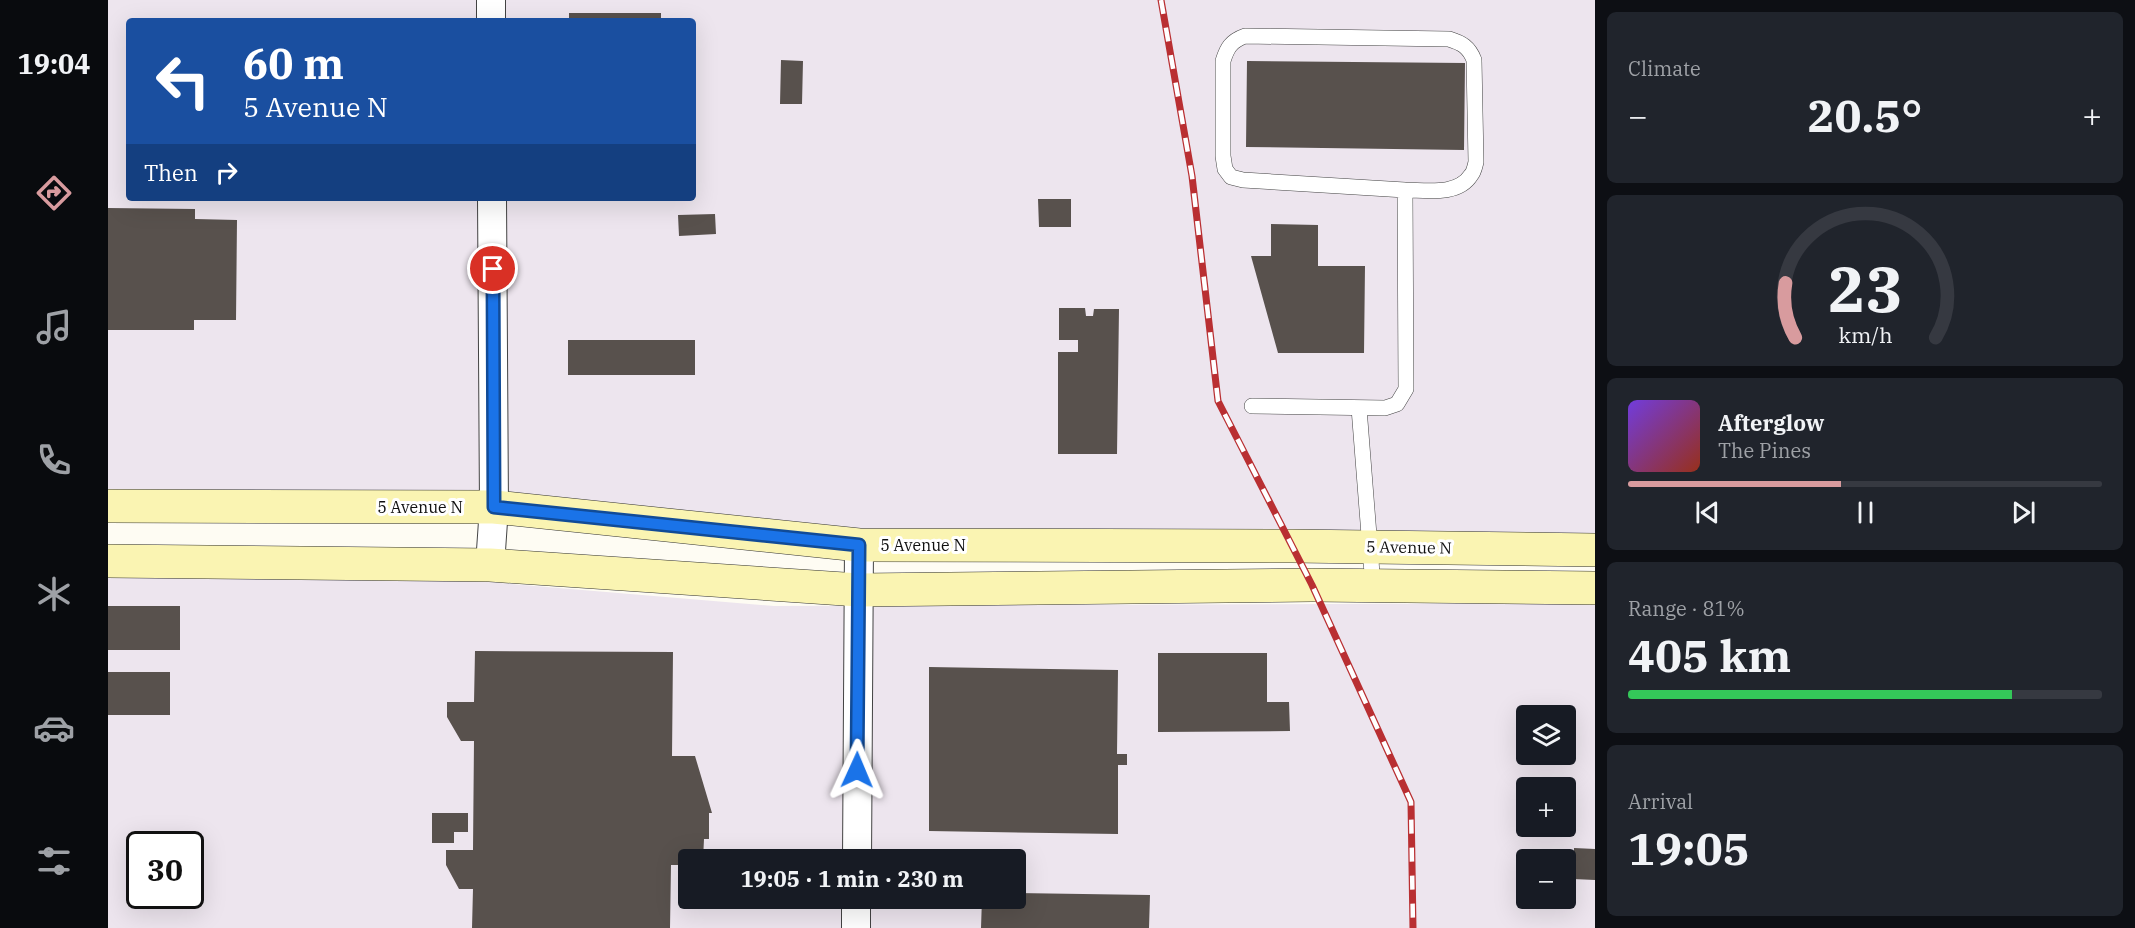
<!DOCTYPE html>
<meta charset="utf-8">
<style>
:root{--surface:#171b24;--page:#20242c;--text:#f1f3f6;--muted:#9ea1a6;--line:#363941;--accent:#d89b9e}
body{margin:0;font-family:"IBM Plex Serif",serif;background:var(--page);color:var(--text);height:100vh;display:flex;flex-direction:column;font-size:22px;white-space:nowrap}
*{box-sizing:border-box;margin:0}
p{font-size:20px;color:var(--muted)}
.icon{flex:none;width:33px;height:33px;fill:none;stroke:currentColor;stroke-width:2;stroke-linecap:round;stroke-linejoin:round}
.map{position:relative;flex:1;overflow:hidden}
.side{display:flex;flex-direction:column;gap:12px;padding:12px;background:#0d0f14;width:540px}
.side>*{flex:none}
.guide{position:absolute;left:18px;top:18px;width:570px;height:183px;border-radius:6px;box-shadow:0 6px 24px #0002;background:#1a4fa0;color:#fff;overflow:hidden}
.controls{position:absolute;left:1408px;top:705px;display:grid;gap:12px}
.controls a{display:grid;place-items:center;width:60px;height:60px;border-radius:6px;background:var(--surface);box-shadow:0 6px 24px #0002;font-size:30px}
.speed{position:absolute;left:18px;top:831px;display:flex;gap:12px;font-size:30px;font-weight:700;text-align:center}
.speed>*{display:grid;place-content:center;width:78px;height:78px;border-radius:50%;background:var(--surface);box-shadow:0 6px 24px #0002;line-height:1}
.speed .limit{border:3px solid #111;border-radius:9px;background:#fff;color:#111}
.pin{position:absolute;display:grid;place-items:center;width:51px;height:51px;color:#fff;margin:-26px;border:3px solid #fff;border-radius:50%;box-shadow:0 2px 6px #0007}
.me{position:absolute;width:66px;margin:-33px;rotate:1deg;stroke-linejoin:round;filter:drop-shadow(0 0 4px #0008)}
.turn{display:flex;align-items:center;gap:21px;height:126px;padding:0 18px;font-size:27px}
.turn .icon{width:78px;height:78px;stroke-width:2.5}
.turn b{display:block;font-size:42px;line-height:51px}
.then{display:flex;align-items:center;height:57px;padding:0 18px;background:#0003;gap:12px;font-size:22px}
.big{font-size:45px;font-weight:800;line-height:1.1}
.side .widget{flex:1;display:flex;flex-direction:column;justify-content:center;gap:9px;min-width:0;padding:0 21px;border-radius:9px;background:var(--page)}
.side .dial{align-items:center;gap:0}
.dial svg{height:156px;overflow:visible;fill:none;stroke:var(--line);stroke-width:7;stroke-linecap:round;text-anchor:middle}
.dial text{fill:var(--text);stroke:none}
.song{display:flex;align-items:center;gap:18px}
.cover{width:72px;height:72px;border-radius:9px;background:linear-gradient(135deg,hsl(260 70% 55%),hsl(10 70% 35%))}
.played{height:6px;border-radius:3px;background:linear-gradient(90deg,var(--accent) 45%,var(--line) 45%)}
.keys{display:flex;justify-content:space-around;direction:ltr}
.heat{display:flex;justify-content:space-between;align-items:center;font-size:33px;direction:ltr}
.charge{height:9px;border-radius:4px;background:linear-gradient(90deg,#34c759 81%,var(--line) 0)}
.trip{position:absolute;left:570px;top:849px;width:348px;height:60px;border-radius:6px;background:var(--surface);box-shadow:0 6px 24px #0002;font-weight:800;line-height:60px;text-align:center}
main{display:flex;flex:1;min-height:0}
.menu{display:flex;flex-direction:column;width:108px;justify-content:space-around;align-items:center;background:#090b0e;color:var(--muted)}
.menu .icon{width:42px;height:42px}
.menu .current{color:var(--accent)}
.menu b{font-size:27px;color:var(--text)}
.map>svg:first-child{display:block}
.industrial{fill:#ede5ee;fill-rule:evenodd}
.building{fill:#58514d}
.lines{fill:none;stroke-linecap:round;stroke-linejoin:round}
.service-casing{stroke:#434343;stroke-width:16}
.minor-casing{stroke:#434343;stroke-width:30}
.secondary-casing{stroke:#323232;stroke-width:34}
.service{stroke:#fff;stroke-width:15}
.minor{stroke:#fff;stroke-width:28}
.secondary{stroke:#faf4b2;stroke-width:33}
.rail-casing{stroke:#b92f32;stroke-width:7}
.rail{stroke:#fff;stroke-width:4.5;stroke-dasharray:14;stroke-linecap:butt}
.route-casing{stroke:#114b97;stroke-width:15}
.route{stroke:#1a73e8;stroke-width:10}
.labels{text-anchor:middle;dominant-baseline:central;stroke-width:6;stroke-linejoin:round;paint-order:stroke}
.street-label{font-size:16px;fill:#101010;stroke:#fff}
</style>
<main>
<nav class="menu">
<b>19:04</b>
<svg class="icon current" aria-label="directions" viewBox="0 0 24 24"><path d="M12 3l9 9-9 9-9-9zM9 14v-3h6M13 9l2 2-2 2"/></svg>
<svg class="icon" aria-label="music" viewBox="0 0 24 24"><path d="M9 18V5l10-2v13"/><circle cx="6" cy="18" r="3"/><circle cx="16" cy="16" r="3"/></svg>
<svg class="icon" aria-label="phone" viewBox="0 0 24 24"><path d="M5 4h4l2 5-3 2q2 4 5 5l2-3 5 2v4C11 20 4 13 5 4z"/></svg>
<svg class="icon" aria-label="climate" viewBox="0 0 24 24"><path d="M12 3v18M4 7l16 10M4 17L20 7"/></svg>
<svg class="icon" aria-label="car" viewBox="0 0 24 24"><path d="M5 17H2v-5l4-1 3-4h7l3 4 3 1v5h-3M9 17h6M6 11h13"/><circle cx="7" cy="17" r="2"/><circle cx="17" cy="17" r="2"/></svg>
<svg class="icon" aria-label="filters" viewBox="0 0 24 24"><path d="M4 7h16M4 17h16"/><circle cx="9" cy="7" r="2"/><circle cx="15" cy="17" r="2"/></svg>
</nav>
<div class="map">
<svg width="1487" height="928" viewBox="0 0 1487 928">
<rect width="100%" height="100%" fill="#fefcf3"/>
<path class="industrial" d="M0,0H1487V552L751,545L0,490ZM21,21H585V198H21Z
M0,570L297,575L666,606L1487,603V928H0ZM1419,716H1458V754H1419ZM1419,788H1458V826H1419ZM32,844H82V896H32ZM580,860H908V898H580ZM1419,860H1458V898H1419Z"/>
<path class="building" d="M461,13H553V21H461Z
M673,60L695,61L694,104H672Z
M1139,61L1357,63L1356,150L1138,147Z
M930,199H963V227H931Z
M0,208L87,209V219L129,220L128,320H86V330H0Z
M607,214L608,234L571,236L570,215Z
M1163,224L1210,225V266H1257L1256,353H1170L1143,256H1163Z
M951,308H977L978,316H985L986,309H1011L1009,454H950V352H970V340H951Z
M460,340H587V375H460Z
M0,606H72V650H0Z
M367,651L565,652L564,756H587L604,813H601V839H596L595,860H580V865H563L562,928H364L365,889H351L338,865V850H365L366,741H353L339,717V702H366Z
M1050,653H1159V702H1181L1182,731L1050,732Z
M821,667L1010,670L1009,754H1019V765H1010V834L821,831Z
M0,672H62V715H0Z
M324,813H360V832H346V843H324Z
M1466,848L1487,849V880L1465,879Z
M908,893L1042,895L1041,928H873L874,898H908Z"/>
<g class="lines">
<defs>
<path id="service" d="M1144,406L1277,408L1289,404L1298,389L1297,190C1318,190 1350,196 1363,175C1366,172 1367,166 1368,162L1366,60C1361,47 1354,43 1341,39L1137,36C1123,41 1119,48 1115,61V156L1117,169L1123,177L1135,180L1297,190
M1251,408L1265,586"/>
<path id="minor" d="M383,0V21
M382,565L386,507L384,198
M749,860L751,545
M748,928V898"/>
<path id="secondary" d="M0,506L386,507L751,545L1184,546L1487,550
M0,561L382,565L751,590L1204,585L1487,588"/>
</defs>
<use href="#service" class="service-casing"/>
<use href="#minor" class="minor-casing"/>
<use href="#secondary" class="secondary-casing"/>
<use href="#service" class="service"/>
<use href="#minor" class="minor"/>
<use href="#secondary" class="secondary"/>
<defs>
<path id="rail" d="M1053,0L1084,176L1110,401L1204,585L1303,802L1305,928"/>
</defs>
<use href="#rail" class="rail-casing"/>
<use href="#rail" class="rail"/>
</g>
<g class="lines">
<defs>
<path id="route" d="M385,269L386,507L751,545L749,770"/>
</defs>
<use href="#route" class="route-casing"/>
<use href="#route" class="route"/>
</g>
<g class="labels">
<g class="street-label">
<text x="312" y="507">5 Avenue N</text>
<text x="815" y="545">5 Avenue N</text>
<text transform="translate(1301 547) rotate(1)">5 Avenue N</text>
</g>
</g>
</svg>
<div class="controls">
<a><svg class="icon" aria-label="layers" viewBox="0 0 24 24"><path d="M12 4l9 5-9 5-9-5zM3 14l9 5 9-5"/></svg></a>
<a>+</a>
<a>−</a>
</div>
<div class="speed"><div class="limit">30</div></div>
<div class="pin" style="left:385px;top:269px;background:#d93025"><svg class="icon" aria-label="arrive" viewBox="0 0 24 24"><path d="M6 21V4h12l-3 4 3 4H6"/></svg></div>
<svg class="me" style="left:749px;top:770px" viewBox="-20 -20 40 40"><path d="M0-17L14 15 0 8-14 15z" fill="#1a73e8" stroke="#fff" stroke-width="4"/></svg>
<div class="trip">19:05 · 1 min · 230 m</div>
<div class="guide">
<div class="turn"><svg class="icon" aria-label="left" viewBox="0 0 24 24"><path d="M17 20v-9H6M10 6l-5 5 5 5"/></svg><div><b>60 m</b>5 Avenue N</div></div>
<div class="then">Then<svg class="icon" aria-label="right" viewBox="0 0 24 24"><path d="M7 20v-9h11M14 6l5 5-5 5"/></svg></div>
</div>
</div>
<section class="side">
<div class="widget"><p>Climate</p>
<div class="heat"><a>−</a><b class="big">20.5°</b><a>+</a></div>
</div>
<div class="widget dial"><svg viewBox="0 0 100 80">
<path d="M14 69A42 42 0 1 1 86 69"/>
<path d="M14 69A42 42 0 0 1 9 41" stroke="#d89b9e"/>
<text x="50" y="56" font-size="32" font-weight="700">23</text>
<text x="50" y="72" font-size="11">km/h</text>
</svg></div>
<div class="widget">
<div class="song"><i class="cover"></i><div><b>Afterglow</b><p>The Pines</p></div></div>
<div class="played"></div>
<div class="keys"><svg class="icon" aria-label="previous" viewBox="0 0 24 24"><path d="M18 5L8 12l10 7zM5 5v14"/></svg><svg class="icon" aria-label="pause" viewBox="0 0 24 24"><path d="M8 5v14M16 5v14"/></svg><svg class="icon" aria-label="next" viewBox="0 0 24 24"><path d="M6 5l10 7-10 7zM19 5v14"/></svg></div>
</div>
<div class="widget"><p>Range · 81%</p><b class="big">405 km</b><div class="charge"></div></div>
<div class="widget"><p>Arrival</p><b class="big">19:05</b></div>
</section>
</main>
